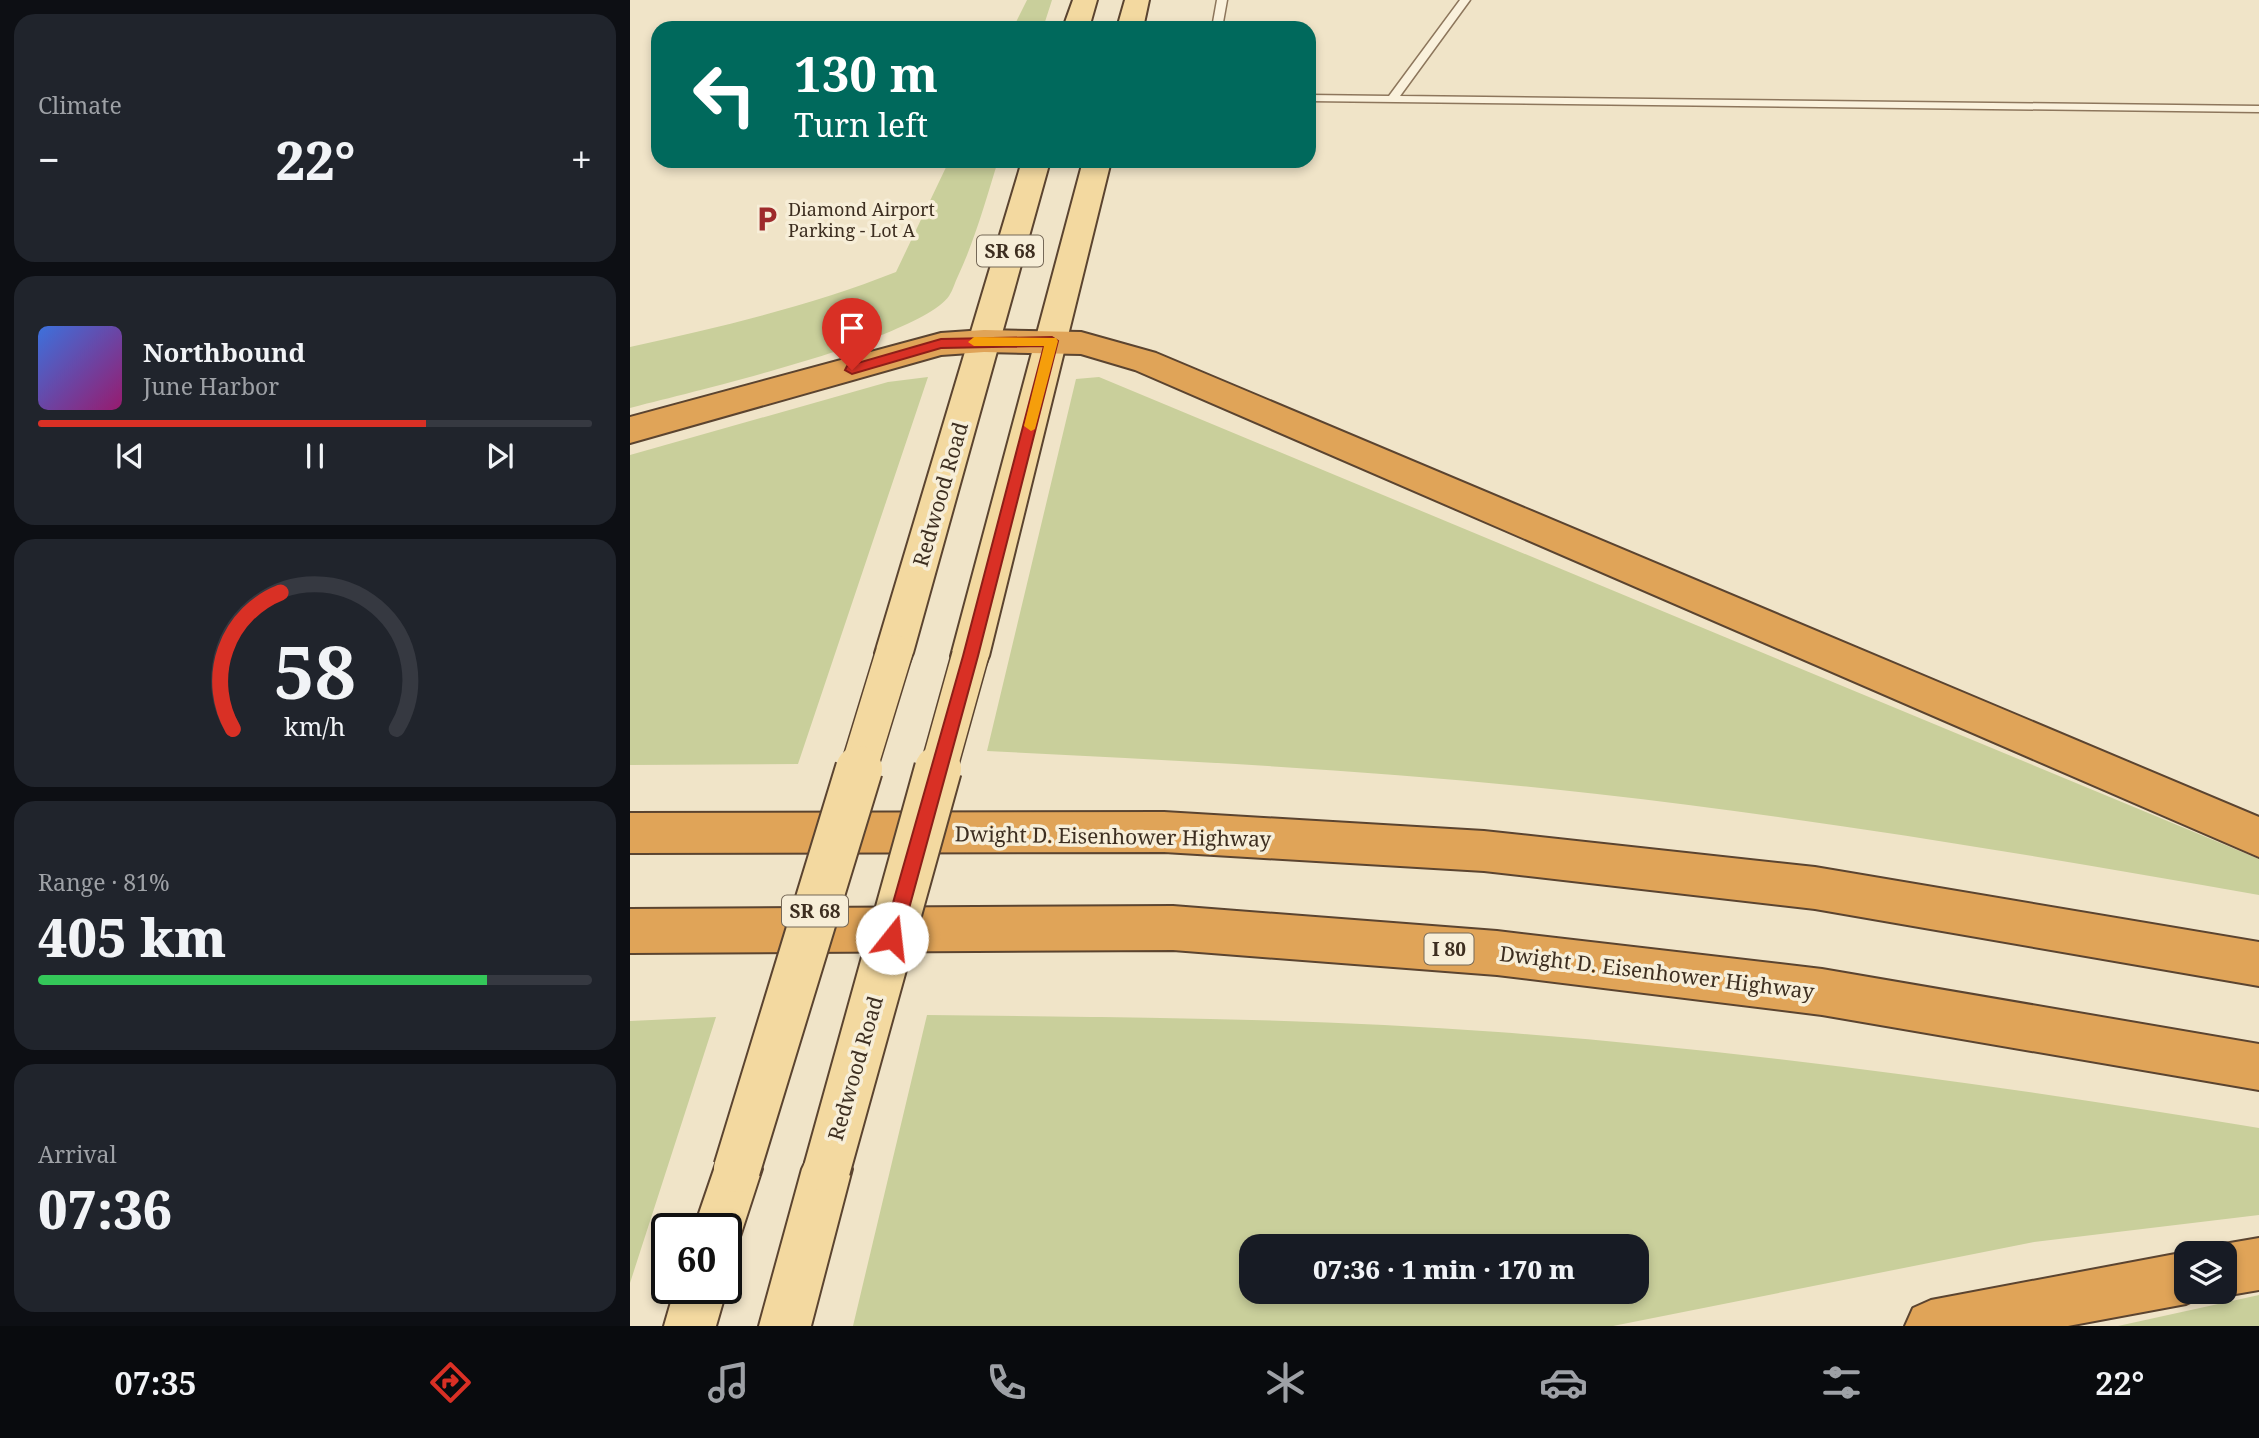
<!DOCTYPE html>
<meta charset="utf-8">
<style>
:root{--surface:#171b24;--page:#20242c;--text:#f1f3f6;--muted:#9ea1a6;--line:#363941;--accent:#d93025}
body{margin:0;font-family:"Noto Serif",serif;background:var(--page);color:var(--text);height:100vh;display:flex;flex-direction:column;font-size:26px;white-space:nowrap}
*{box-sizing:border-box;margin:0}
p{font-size:23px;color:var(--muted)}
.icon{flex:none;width:38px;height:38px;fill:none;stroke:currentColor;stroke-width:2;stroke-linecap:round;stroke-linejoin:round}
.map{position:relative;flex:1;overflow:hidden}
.sheet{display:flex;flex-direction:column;gap:14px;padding:14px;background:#0d0f14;width:630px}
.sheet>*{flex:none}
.banner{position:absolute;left:21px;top:21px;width:665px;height:147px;border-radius:21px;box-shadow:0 4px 10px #0003;background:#00695c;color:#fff;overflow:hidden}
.controls{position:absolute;left:1544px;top:1241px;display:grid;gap:14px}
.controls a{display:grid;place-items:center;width:63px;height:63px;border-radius:14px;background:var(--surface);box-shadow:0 4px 10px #0003;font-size:35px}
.speed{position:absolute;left:21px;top:1213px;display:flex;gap:14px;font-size:35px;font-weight:700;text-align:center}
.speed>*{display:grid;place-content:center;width:91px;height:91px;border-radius:50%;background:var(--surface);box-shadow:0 4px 10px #0003;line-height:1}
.speed .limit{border:4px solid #111;border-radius:10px;background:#fff;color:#111}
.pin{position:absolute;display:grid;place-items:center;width:60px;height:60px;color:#fff;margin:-72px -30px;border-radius:50% 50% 50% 0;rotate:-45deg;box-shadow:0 0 7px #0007}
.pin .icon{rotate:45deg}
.me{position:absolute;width:77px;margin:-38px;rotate:16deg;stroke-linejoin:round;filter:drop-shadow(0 0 5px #0008)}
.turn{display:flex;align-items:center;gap:24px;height:147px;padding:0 28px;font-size:32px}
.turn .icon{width:91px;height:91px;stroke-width:2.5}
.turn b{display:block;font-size:49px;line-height:60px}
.big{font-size:52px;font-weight:800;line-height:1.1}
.sheet .tile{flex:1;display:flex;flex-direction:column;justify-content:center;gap:10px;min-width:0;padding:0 24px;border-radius:21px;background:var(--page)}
.sheet .dial{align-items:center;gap:0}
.dial svg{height:182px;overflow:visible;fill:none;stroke:var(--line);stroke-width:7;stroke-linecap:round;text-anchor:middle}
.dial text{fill:var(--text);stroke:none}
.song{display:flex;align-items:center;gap:21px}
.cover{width:84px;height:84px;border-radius:10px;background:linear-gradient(135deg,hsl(220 70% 55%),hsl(320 70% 35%))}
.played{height:7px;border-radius:4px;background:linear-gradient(90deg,var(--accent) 70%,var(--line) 70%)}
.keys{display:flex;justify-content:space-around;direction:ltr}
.heat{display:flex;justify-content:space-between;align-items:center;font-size:38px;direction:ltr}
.charge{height:10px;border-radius:5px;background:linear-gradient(90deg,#34c759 81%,var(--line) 0)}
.trip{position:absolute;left:609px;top:1234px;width:410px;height:70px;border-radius:21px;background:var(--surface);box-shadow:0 4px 10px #0003;font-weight:800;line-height:70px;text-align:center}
.tab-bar{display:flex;height:112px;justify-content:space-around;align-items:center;background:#090b0e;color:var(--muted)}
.tab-bar .icon{width:49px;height:49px}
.tab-bar .selected{color:var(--accent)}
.tab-bar b{font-size:32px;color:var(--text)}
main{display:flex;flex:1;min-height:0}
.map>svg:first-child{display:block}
.green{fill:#c9cf9b;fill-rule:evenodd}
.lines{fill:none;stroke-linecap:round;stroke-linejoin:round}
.service-casing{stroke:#8d765c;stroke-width:3}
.primary-casing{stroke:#5b4430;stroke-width:4}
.motorway-casing{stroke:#5b4430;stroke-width:4}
.service{fill:#faf1dc;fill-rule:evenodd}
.primary{fill:#f3d9a0;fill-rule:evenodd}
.motorway{fill:#e0a458;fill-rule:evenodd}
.primary-bridge-far1-casing{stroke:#5b4430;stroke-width:39;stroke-linecap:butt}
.primary-bridge-casing{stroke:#5b4430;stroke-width:50;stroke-linecap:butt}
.primary-bridge-far1{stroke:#f3d9a0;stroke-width:36}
.primary-bridge{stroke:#f3d9a0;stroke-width:46}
.route{fill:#d93025;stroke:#8d1f18;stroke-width:2}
.slow{fill:#f59e0b}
.labels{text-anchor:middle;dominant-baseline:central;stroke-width:7;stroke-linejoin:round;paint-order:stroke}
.far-poi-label{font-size:18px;fill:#3d2e20;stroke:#f7eed8;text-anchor:start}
.shield{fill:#f7eed8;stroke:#756857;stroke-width:2}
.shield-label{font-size:19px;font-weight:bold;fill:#3d2e20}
.street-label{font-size:21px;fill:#3d2e20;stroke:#f7eed8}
</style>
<main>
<section class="sheet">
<div class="tile"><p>Climate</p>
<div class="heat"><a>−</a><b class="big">22°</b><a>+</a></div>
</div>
<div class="tile">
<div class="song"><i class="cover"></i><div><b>Northbound</b><p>June Harbor</p></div></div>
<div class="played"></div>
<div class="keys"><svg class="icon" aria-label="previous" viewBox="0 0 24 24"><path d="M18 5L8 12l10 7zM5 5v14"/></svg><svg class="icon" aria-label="pause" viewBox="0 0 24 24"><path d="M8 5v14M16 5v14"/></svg><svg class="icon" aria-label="next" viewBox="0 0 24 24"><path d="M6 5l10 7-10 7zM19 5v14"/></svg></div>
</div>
<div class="tile dial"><svg viewBox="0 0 100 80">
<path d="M14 69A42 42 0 1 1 86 69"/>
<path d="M14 69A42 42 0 0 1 35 9" stroke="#d93025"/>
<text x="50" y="56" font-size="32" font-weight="700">58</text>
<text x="50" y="72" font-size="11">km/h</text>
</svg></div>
<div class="tile"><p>Range · 81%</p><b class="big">405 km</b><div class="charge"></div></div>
<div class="tile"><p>Arrival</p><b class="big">07:36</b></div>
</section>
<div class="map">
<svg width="1629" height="1326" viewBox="0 0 1629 1326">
<rect width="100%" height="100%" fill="#f0e4c8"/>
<path class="green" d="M397,0H422L413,28H383Z
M319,161H368C356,199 345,240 328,276C325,282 323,290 319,296C287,340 61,392 0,408V347C90,327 180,306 266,272Z
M298,377L168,764L0,765V455L258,382Z
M469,377L1629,859V895C1409,856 1189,819 967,794C764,771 561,761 357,751L446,379Z
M297,1015C487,1017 678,1018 868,1032C1123,1051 1377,1086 1629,1128V1215L1404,1242L983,1326H223ZM1006,1246V1292H621V1246Z
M86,1017L0,1283V1021Z
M1629,1295V1326H1488Z"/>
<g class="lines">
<defs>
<path id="service" d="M587,0H597L592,28H582Z
M830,0H840L770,96L1629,106V112L679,101V95L759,96Z"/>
<path id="primary" d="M443,0H467L459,28H433Z
M495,0H519L513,28H487Z
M392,161H420L283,653L278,665L264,669L250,665L245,653Z
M453,161H481L359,656L354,668L340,672L326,668L321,656Z
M107,1144L124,1152L132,1169L107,1246L96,1250V1228H64L90,1152Z
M197,1144L214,1152L222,1169L181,1326H129L172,1169L180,1152Z
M96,1287L97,1288L86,1326H34L45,1288Z"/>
<path id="motorway" d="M354,330L451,332L526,353L1629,817V857L505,370L451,354L354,352L311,355L0,443V417L311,333Z
M534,812L854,831L1185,867L1629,942V986L1185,909L854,871L534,852L0,853V813Z
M543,906L867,931L1192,969L1629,1044V1090L1192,1015L867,975L543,950L0,953V909Z
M1629,1238V1290L1594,1296L1584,1292H1594V1253L1576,1252L1594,1244Z
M1556,1252V1292H1576L1574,1296L1556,1304L1438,1326H1275L1283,1308L1301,1300Z"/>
</defs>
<use href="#service" class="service-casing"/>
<use href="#primary" class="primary-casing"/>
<use href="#motorway" class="motorway-casing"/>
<use href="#service" class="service"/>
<use href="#primary" class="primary"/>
<use href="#motorway" class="motorway"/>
<defs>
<path id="primary-bridge-far1" d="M228,771L264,653
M308,771L340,656"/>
<path id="primary-bridge" d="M107,1169L229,769
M197,1169L308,769"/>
</defs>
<use href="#primary-bridge-far1" class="primary-bridge-far1-casing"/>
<use href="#primary-bridge" class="primary-bridge-casing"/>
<use href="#primary-bridge-far1" class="primary-bridge-far1"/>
<use href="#primary-bridge" class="primary-bridge"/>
</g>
<path class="route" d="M422,337L428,341L348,656L271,938L268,944L262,947L255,944L253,938L333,656L414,346L311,348L222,374L215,370L217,366L311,339Z"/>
<path class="slow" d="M344,337L426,338L428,341L405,429L401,431L394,426L414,346H344L338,342Z"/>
<defs>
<symbol id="parking-bare" viewBox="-9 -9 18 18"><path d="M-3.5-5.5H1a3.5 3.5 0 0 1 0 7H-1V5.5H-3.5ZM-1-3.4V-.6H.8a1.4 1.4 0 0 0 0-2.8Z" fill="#9e2a2b" stroke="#f7eed8" stroke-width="2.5" paint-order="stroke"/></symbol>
</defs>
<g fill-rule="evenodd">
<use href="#parking-bare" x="118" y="200" width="38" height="38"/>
</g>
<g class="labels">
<g class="far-poi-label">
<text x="158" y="209">Diamond Airport<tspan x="158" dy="21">Parking - Lot A</tspan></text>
</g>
<g class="shield">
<rect x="347" y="235.5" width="66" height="31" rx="5"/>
<rect x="152" y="895.5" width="66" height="31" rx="5"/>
<rect x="794.5" y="933.5" width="49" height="31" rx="5"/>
</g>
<g class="shield-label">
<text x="380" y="251">SR 68</text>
<text x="185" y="911">SR 68</text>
<text x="819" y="949">I 80</text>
</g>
<g class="street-label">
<text transform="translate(310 494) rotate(-74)">Redwood Road</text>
<text transform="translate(483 836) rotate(1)">Dwight D. Eisenhower Highway</text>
<text transform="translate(1027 972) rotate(7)">Dwight D. Eisenhower Highway</text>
<text transform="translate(225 1068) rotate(-74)">Redwood Road</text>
</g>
</g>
</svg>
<div class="controls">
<a><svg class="icon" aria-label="layers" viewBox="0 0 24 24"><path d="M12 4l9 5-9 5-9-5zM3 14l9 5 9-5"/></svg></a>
</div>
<div class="speed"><div class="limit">60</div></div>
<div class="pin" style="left:222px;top:370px;background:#d93025"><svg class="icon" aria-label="arrive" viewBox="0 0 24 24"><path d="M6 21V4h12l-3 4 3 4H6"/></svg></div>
<svg class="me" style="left:262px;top:938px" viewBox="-20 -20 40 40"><circle r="19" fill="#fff"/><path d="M0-13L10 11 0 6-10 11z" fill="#d93025"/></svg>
<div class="trip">07:36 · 1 min · 170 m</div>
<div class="banner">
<div class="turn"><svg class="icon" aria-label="left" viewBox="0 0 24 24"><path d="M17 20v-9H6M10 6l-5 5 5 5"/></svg><div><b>130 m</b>Turn left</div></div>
</div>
</div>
</main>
<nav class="tab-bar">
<b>07:35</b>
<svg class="icon selected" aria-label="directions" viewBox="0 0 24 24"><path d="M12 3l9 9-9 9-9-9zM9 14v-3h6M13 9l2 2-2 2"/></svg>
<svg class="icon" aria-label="music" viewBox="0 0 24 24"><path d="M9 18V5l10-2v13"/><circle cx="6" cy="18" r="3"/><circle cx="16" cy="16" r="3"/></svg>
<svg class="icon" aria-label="phone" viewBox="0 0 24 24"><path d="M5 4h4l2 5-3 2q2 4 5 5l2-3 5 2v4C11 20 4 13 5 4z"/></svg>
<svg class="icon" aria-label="climate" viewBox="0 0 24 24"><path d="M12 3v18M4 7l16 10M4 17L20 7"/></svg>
<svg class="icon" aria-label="car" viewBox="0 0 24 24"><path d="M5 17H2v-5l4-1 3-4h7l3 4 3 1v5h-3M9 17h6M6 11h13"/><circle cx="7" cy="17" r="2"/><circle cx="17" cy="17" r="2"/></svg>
<svg class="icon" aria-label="filters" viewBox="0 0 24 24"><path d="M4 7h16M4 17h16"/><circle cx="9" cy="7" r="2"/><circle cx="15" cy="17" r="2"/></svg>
<b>22°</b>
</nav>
